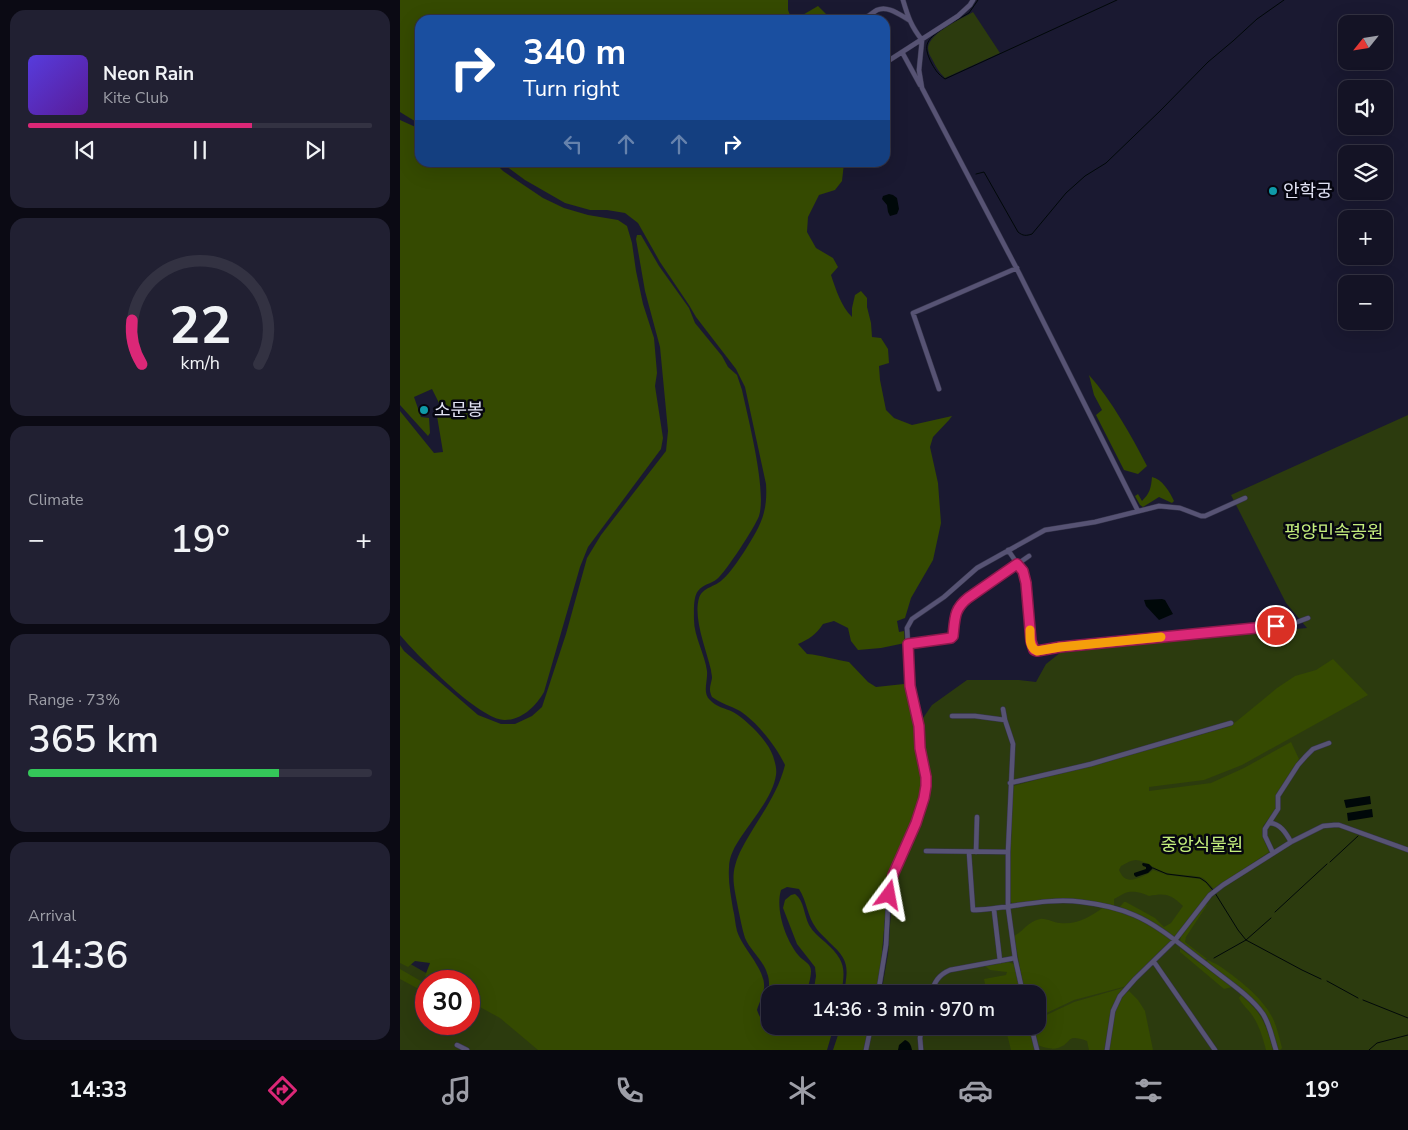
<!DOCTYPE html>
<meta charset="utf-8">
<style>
:root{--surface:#141325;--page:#212032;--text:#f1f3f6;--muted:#9d9ea7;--line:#333242;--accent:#db2777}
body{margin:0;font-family:"Nunito Sans","Noto Sans KR",sans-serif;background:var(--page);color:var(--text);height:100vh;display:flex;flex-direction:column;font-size:19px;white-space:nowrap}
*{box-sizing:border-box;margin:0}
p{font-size:16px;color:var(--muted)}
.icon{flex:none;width:28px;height:28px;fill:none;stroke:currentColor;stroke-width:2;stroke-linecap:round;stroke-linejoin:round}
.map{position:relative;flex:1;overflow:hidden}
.drawer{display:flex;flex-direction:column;gap:10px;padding:10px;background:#0b0a14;width:400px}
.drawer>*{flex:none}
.hud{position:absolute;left:15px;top:15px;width:475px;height:152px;border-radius:15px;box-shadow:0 5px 20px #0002,0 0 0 1px var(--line);background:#1a4fa0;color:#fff;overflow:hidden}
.needle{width:32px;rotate:240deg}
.controls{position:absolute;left:938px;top:15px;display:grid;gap:10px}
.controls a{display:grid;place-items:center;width:55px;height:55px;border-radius:10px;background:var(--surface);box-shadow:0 5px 20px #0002,0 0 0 1px var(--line);font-size:25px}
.speed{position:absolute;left:15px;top:970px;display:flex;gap:10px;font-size:25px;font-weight:700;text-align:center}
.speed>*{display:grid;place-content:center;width:65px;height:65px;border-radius:50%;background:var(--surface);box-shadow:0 5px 20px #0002,0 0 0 1px var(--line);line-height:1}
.speed .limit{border:8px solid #d22;background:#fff;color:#111}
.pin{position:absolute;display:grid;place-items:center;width:42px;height:42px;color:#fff;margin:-21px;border:2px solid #fff;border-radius:50%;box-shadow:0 1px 5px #0007}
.me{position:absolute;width:55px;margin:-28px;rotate:13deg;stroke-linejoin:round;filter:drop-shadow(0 0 4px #0008)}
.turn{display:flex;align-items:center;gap:18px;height:105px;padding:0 25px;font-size:22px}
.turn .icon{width:65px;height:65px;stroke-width:2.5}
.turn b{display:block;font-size:35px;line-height:42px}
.lanes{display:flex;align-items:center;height:48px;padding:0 25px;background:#0003;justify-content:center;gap:25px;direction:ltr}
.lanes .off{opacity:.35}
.big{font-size:38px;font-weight:600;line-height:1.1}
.drawer .tile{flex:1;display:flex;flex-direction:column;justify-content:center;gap:8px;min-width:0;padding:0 18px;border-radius:15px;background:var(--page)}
.drawer .dial{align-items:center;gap:0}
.dial svg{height:130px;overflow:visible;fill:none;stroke:var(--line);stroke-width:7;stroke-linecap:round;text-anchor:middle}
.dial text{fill:var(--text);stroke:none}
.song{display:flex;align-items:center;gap:15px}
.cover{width:60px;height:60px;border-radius:8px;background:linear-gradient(135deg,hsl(250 70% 55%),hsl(270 70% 35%))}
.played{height:5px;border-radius:2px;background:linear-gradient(90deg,var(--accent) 65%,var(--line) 65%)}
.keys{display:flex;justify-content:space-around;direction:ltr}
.heat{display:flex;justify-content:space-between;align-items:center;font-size:28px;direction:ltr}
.charge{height:8px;border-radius:4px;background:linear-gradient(90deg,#34c759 73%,var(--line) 0)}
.trip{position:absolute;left:361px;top:985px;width:285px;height:50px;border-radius:15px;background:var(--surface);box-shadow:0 5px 20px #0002,0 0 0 1px var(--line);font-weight:600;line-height:50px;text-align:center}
.tabs{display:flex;height:80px;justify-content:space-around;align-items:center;background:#08080f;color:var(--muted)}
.tabs .icon{width:35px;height:35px}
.tabs .current{color:var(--accent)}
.tabs b{font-size:22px;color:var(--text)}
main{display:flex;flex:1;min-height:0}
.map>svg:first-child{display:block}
.green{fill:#2c3b0e}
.forest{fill:#354a01}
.water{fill:#000809}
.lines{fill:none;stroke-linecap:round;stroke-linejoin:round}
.stream{stroke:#000809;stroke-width:1}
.street-casing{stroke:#36354c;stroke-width:5.5}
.street{stroke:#575374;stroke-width:4.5}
.route-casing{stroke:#8e194d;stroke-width:12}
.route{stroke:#db2777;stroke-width:9}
.slow{stroke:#f59e0b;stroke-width:9}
.culture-dot{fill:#0f9aa8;stroke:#060610;stroke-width:2}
.labels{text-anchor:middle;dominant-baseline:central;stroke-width:5;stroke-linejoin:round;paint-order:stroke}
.poi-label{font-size:18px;fill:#e3e4f5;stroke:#060610;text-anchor:start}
.park-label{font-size:18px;fill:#c5ef7d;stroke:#060610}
</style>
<main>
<section class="drawer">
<div class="tile">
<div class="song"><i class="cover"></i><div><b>Neon Rain</b><p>Kite Club</p></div></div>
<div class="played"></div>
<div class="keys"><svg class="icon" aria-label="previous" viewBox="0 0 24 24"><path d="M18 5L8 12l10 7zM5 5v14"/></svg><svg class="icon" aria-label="pause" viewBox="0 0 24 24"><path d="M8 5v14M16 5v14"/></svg><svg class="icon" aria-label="next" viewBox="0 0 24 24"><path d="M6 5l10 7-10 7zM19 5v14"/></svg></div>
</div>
<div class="tile dial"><svg viewBox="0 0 100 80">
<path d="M14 69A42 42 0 1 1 86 69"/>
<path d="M14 69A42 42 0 0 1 8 42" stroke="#db2777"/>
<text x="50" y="56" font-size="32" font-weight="700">22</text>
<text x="50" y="72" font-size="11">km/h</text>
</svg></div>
<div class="tile"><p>Climate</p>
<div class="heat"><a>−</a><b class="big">19°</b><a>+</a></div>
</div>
<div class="tile"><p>Range · 73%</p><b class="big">365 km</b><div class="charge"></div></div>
<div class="tile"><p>Arrival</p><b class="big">14:36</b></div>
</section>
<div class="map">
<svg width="1008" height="1050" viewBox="0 0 1008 1050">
<rect width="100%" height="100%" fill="#1a1931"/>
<path class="green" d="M573,12L600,53L545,78C539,72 536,67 532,59C530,56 528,52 528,48C529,33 561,19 573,12Z
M1008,415V1050H468L473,1026H638V994H481L488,954L493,883L498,867L518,824L527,788L520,728L521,721L532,705L567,680H619L636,682L646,664L660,653L813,636L907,628L886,603L831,495Z
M0,958L40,981H26V1024H69V998L102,1017L143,1050H0Z"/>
<path class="forest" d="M0,0H388V10L392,20H20V123L13,120L0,112Z
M418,6L426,14L428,20H394Z
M0,120L20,129V162L95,163L103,171L143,198L164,208L188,215L218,220L227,226L232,243L236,271L243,304L254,338L257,373L255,386L263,438L261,449L188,547L180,567L144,692C136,706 122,720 105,720C79,720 17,655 0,635V411L34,453L43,452L37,416L42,409L32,389L14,397L21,417L29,418L30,433L28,436L0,405Z
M102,163H444L442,181L435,190L419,195L408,217L407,232L416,248L433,258L438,267L431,275C436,290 441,306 452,317V308L455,295L461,291L467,298V307L471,323L472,337L481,338L488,349L489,363L479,366L480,380L486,410L494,418L512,425L552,416L549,420L533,437L530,447L538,483L541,523L533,560L511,598L505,618L497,621L499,632L504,631L505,643L481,648L458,650L451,641L448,628L434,621L423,624C416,635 409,639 398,644L407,654C422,655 435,660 449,662L468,682L476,687L504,684L510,702L522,780V795L514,821L497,861L488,885L480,975L476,994H444C448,967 450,961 429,942C425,937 419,933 416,928C407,916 407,901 399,889L387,887L381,890C375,910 386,941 399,956C403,961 411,963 411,971C411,978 408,987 406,994H370V1023C356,1004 375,994 367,973C363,960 350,950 345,938C342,929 340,917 338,908C336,895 331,880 335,866C338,853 346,841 353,829C366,808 379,789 385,765C377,747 356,721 340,711C331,706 320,703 312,697C308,689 311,685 312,678C312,675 311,672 311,670C306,649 293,618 299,598C303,587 315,587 322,580C331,572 337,562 344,552C359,528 368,515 366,484L345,387L336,369L296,317L289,305L260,262L238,223L225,213L207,210H190L165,203L125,180Z
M237,235H241L259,266L289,308L295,323L322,356L328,367L337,375L342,390C348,418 367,491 359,516C355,527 325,573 317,579C311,584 303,584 298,591C293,597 294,612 294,620C294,636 305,655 307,671C308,681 302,693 310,700C316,707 325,708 333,712C347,720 368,741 373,756C375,762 377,769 376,775C373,796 353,819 341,837C335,846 329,856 329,868C328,882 331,896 333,909C335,916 335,924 337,931C343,950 366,969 364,988C363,996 359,1003 357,1010C362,1025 371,1030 386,1034L395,1029L397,1026H434L427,1050H138L100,1018L69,1001V981H33L25,976L30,963L15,961L8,967L0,963V645L4,651L78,715L101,724H115L132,716L142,707L166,634L187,558L201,535L266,451L268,431L260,347L245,291L236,239Z
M689,375C712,401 731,435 747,466L738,474L724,470L696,415L702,410L694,395Z
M752,477C762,479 770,492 774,501L772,503L759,497L743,507L740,505L735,496L738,494L742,501C750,493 751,488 752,477Z
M933,659L968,695L842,765L804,780L749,787V791L811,783L844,768L891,742L899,759L877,797L876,809L863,826V837L869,852L814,889C810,885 807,881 803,878C793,874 779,876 768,873C757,871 747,861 736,860C731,860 725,864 721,866L719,870C721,874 723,878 727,879C733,882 749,874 753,870L767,875L800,879L806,883L812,891L804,899L774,938L719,908L724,902H726L755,918L764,927L771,923L783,906C770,894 766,893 749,896C743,893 732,890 725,893C721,895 718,897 714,899V907L682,900L617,903H612L609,900L613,786L692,765L828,727L837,721L877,688L895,676L916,670Z
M395,894C404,900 404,915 409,925C413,932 419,937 425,942C445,960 446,968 441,994H413L416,976L415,967L397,944L383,908L385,900L391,895Z
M805,904L807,905L786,937L785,942L807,959L803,961L780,941L781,936Z
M704,907C730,913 751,925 772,940L727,986L674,1000L638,1017V994H625L614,936C624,931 627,922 640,919C647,918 653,923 660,923C677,925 690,917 704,907Z
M780,948L785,952L832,987L824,989L780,952Z
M808,960C811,962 815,963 818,965C837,978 865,999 874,1021C877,1028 879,1036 881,1044L882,1048L880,1050H877L863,1013L804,962Z
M608,962L614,964L622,994H587L584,979L606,975L607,972L590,970L585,966Z
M0,969L26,984V993L0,979Z
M726,987L719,996L706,1050H689L687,1041C665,1033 673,1043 658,1048C651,1050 644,1047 637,1045L633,1026H638V1019L674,1002Z
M729,991L738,1000L745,1011L753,1050H709C711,1030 710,1003 729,991Z
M841,995C862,1013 866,1024 873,1050H866C863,1038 859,1025 852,1015C848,1009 842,1005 839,998Z
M440,1026H469L464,1050H433L438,1035Z
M605,1026H629L635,1050H611Z"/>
<path class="water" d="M489,194L493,195L497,198L499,209L497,214L490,216L488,212L487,205L482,199L483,196Z
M762,599L765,600L773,614L759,620L746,606L744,600Z
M970,796L971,804L946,808L944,800Z
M972,809L973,817L948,821L947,813Z
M743,863L749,864L753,868L748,873L736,877L734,875V873L746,869V867L743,866L742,864Z
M505,1040C510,1042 511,1045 512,1050H498L499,1045Z"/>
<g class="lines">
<path class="stream" d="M553,22L569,13L578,0
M545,27C528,39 521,43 532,64C536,71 538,74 545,79L717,0
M576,174L584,172L618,232C623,236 626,236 632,234L666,193L685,176L706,163L761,110L808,62L833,41L857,19L884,0
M930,862L958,836
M753,868L767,874L800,878L806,882L813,890
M815,893L838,930L846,940L902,970L921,979
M875,912L927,864
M814,958L846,940L871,918
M927,981L958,998
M963,1000L1008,1018
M969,1050L977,1043L1008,1035"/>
<defs>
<path id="street" d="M503,0C508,17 511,26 522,40L519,70L522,88L619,273L738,511
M463,19C468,17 472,13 477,10C488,5 500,15 509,20
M502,52L520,85
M485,63L558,16L570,5L573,0
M539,389L513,313L617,268
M608,550L625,575L631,641L634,650L637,651L660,647L889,625L908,618
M507,644L551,638L553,636L555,616L562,603L629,556
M603,709L605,720L613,744L608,852V907L615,958L623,994
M552,716H575L605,720
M610,783L691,764L831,723
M869,823C880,823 886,833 891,842
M526,851L608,852
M576,852L577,817
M569,853L573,910C609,909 645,897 682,902C699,904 718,908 734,915C760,926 783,947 806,964C824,979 850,995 863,1014C870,1025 872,1038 876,1050
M873,853L865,836V829L878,809V796L898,765L906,756L913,749L929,743
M594,910L600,961
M754,962L815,1050
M478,994L486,945L488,907L491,884L497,865L513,831L519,814L526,786V777L520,748L519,726L510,686V676L507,628L512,619L544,597L577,568L645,530L695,522L759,506L780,508L801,516H805L845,498
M530,994C535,982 538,975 550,970L615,958
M631,1026L637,1050
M57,1045L67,1050
M466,1050L471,1026
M521,1050L520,1038L522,1026
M707,1050L713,1011L720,996L735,979L775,940L810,895L823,885L891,842L923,826L934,825H939L1008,850"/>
</defs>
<use href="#street" class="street-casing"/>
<use href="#street" class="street"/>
</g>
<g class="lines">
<defs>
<path id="route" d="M489,895L493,875L516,823L524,798L526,786V777L520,748L519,726L510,686L508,644L551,638L553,636C555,618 554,609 568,598L617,564L623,571L626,583L631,641L634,650L637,651L660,647L876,626"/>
</defs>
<use href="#route" class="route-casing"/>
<use href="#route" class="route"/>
<path class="slow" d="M630,630C630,638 629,648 637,651L660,647L761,637"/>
</g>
<g class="culture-dot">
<circle cx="873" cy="191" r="5"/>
<circle cx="24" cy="410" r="5"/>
</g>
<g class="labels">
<g class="poi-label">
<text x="883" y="191">안학궁</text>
<text x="34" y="410">소문봉</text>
</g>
<g class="park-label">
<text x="934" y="532">평양민속공원</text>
<text x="802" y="845">중앙식물원</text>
</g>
</g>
</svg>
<div class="controls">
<a><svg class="needle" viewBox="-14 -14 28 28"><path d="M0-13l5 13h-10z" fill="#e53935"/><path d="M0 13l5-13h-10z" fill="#9d9ea7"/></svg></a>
<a><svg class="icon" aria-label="sound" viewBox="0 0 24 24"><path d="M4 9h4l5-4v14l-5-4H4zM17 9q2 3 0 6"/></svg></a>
<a><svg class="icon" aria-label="layers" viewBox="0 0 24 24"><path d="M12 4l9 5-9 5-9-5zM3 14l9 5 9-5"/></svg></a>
<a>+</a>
<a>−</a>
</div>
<div class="speed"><div class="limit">30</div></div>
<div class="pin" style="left:876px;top:626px;background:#d93025"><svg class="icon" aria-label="arrive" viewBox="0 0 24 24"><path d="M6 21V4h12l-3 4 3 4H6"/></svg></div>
<svg class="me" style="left:489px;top:895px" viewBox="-20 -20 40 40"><path d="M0-17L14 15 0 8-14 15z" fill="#db2777" stroke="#fff" stroke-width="4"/></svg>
<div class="trip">14:36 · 3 min · 970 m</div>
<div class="hud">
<div class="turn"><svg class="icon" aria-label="right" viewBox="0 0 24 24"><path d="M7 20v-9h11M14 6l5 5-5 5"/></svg><div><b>340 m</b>Turn right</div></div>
<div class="lanes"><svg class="icon off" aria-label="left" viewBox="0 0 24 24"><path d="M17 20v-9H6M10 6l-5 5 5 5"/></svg><svg class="icon off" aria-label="ahead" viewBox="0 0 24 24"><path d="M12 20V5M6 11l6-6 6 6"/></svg><svg class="icon off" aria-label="ahead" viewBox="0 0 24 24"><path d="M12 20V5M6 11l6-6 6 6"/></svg><svg class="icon" aria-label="right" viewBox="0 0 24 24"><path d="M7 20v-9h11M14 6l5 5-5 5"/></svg></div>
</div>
</div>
</main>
<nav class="tabs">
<b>14:33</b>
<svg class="icon current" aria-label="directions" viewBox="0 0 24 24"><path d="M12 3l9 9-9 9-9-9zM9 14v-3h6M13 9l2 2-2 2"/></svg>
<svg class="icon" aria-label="music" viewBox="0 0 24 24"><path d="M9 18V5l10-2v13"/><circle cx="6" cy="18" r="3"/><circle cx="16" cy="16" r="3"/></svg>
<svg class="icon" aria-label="phone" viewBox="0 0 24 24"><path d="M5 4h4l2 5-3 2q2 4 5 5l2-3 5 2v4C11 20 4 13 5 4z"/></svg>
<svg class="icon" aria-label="climate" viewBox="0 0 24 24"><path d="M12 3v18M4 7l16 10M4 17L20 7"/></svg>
<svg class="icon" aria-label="car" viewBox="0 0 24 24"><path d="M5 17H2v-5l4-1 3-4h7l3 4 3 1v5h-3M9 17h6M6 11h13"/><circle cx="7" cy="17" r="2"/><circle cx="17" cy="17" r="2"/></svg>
<svg class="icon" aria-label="filters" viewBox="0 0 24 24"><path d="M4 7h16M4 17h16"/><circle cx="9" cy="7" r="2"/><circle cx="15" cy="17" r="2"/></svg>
<b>19°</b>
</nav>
